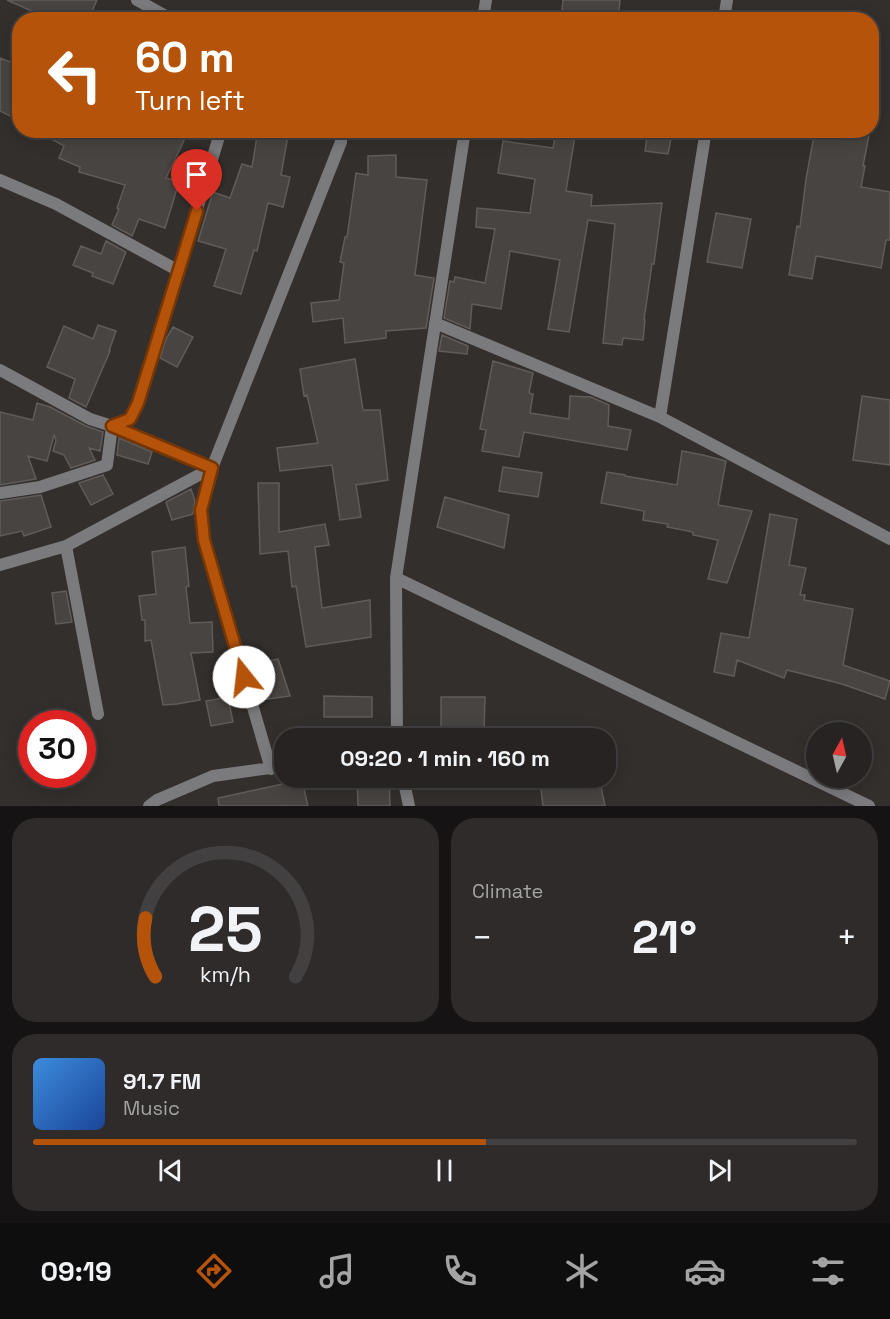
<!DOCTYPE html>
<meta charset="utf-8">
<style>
:root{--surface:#262322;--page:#2e2b2a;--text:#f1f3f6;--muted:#a4a4a5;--line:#424040;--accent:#b45309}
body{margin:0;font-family:"Space Grotesk",sans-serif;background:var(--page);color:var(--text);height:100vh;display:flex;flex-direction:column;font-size:22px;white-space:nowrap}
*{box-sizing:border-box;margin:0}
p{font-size:20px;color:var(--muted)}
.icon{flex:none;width:33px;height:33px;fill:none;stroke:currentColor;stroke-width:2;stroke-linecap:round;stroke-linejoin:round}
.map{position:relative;height:806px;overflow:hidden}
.panel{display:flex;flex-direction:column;gap:12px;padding:12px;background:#151313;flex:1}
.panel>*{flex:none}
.banner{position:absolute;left:12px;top:12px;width:867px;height:126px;border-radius:24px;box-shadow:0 3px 15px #0003,0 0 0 2px var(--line);background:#b45309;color:#fff;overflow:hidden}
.needle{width:39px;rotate:8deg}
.controls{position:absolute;left:806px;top:722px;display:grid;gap:12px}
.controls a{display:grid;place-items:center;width:66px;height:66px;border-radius:50%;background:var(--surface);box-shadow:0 3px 15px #0003,0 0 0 2px var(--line);font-size:30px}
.speed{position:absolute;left:18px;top:710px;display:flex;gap:12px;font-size:30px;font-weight:700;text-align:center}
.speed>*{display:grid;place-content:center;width:78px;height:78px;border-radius:50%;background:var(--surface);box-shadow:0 3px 15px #0003,0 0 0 2px var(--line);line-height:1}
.speed .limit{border:9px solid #d22;background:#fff;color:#111}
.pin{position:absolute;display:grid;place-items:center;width:51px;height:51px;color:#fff;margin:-62px -26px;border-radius:50% 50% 50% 0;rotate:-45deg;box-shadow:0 0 6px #0007}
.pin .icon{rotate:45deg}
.me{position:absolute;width:66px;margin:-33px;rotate:344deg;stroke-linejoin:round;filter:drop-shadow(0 0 4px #0008)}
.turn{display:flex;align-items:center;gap:21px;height:126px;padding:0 24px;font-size:27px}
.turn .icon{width:78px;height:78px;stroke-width:2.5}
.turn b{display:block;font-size:42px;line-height:51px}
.big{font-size:45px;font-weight:700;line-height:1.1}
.panel .tile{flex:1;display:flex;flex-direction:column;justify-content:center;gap:9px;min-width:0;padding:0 21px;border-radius:24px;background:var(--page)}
.panel .dial{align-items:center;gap:0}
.dial svg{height:156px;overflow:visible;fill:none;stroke:var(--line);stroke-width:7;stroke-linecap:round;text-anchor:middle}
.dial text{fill:var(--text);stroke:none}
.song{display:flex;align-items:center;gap:18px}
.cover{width:72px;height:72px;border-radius:9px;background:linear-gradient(135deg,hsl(210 70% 55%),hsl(220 70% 35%))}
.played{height:6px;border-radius:3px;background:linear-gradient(90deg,var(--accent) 55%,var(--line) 55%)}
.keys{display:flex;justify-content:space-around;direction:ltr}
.heat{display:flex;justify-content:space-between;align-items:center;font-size:33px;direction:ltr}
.panel .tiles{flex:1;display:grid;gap:12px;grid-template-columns:1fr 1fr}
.tile:last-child{grid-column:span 2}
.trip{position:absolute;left:274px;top:728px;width:342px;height:60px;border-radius:24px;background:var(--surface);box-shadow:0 3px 15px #0003,0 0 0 2px var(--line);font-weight:700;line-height:60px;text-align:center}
.tab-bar{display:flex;height:96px;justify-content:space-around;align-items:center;background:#0f0e0e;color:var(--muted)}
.tab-bar .icon{width:42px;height:42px}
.tab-bar .active{color:var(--accent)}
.tab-bar b{font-size:27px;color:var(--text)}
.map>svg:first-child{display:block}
.building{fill:#484441;stroke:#605c59;stroke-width:1.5}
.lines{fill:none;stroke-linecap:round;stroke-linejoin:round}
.minor{stroke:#7b7a7c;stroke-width:12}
.route-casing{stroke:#753606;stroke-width:15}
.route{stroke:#b45309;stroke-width:10}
</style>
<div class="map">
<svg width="890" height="806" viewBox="0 0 890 806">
<rect width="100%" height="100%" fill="#332f2d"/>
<path class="building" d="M7,0H97L88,20H52Z
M563,0H620L618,20H561Z
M0,58L20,66V121L0,111Z
M36,130H189L166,178L179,182L165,228L139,219L132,236L112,225L119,209L117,208L125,185L79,172L80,167L59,158L64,146Z
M258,130H289L281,175L290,177L283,207L268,203L257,251L254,250L241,294L214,286L226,249L198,241L213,192L230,198L242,164L252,167Z
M556,130H576L566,191L592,195L591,206L662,203L654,264H652L644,320H645L643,340L623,338L622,345L603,343L615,224L588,220L569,332L548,329L560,260L510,251L501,309L472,304L470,329L444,318L450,281L454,282L455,277L485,283L495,229L476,227L477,208L530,213L535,179L498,173L503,141L553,148Z
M648,130L672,134L668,154L645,151Z
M815,130H870L863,166H865L861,187L890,192V240H886L881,268L816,256L812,279L789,275L797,226L800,227L806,179Z
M396,155V177L427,180L415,275L434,278L426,328L386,331V338L345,343L343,318L313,322L311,303L339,300L344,263L340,262L345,237H347L356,173L368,175V156Z
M716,213L751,219L742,268L707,262Z
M106,241L126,252L113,284L92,276L93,273L73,265L81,246L101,254Z
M98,325L116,331L109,351H110L86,407L69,398L75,379L47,367L64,326L93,339Z
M173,327L193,337L177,367L160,358L166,339Z
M442,335L468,346L467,354L439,351Z
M355,359L363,410H380L388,480L356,485L361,517L340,520L332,465L280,471L277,448L318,443L307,395L304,396L300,369Z
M493,361L533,373L529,393L533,394L530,413L569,419L570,396L591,397L609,405L608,426L631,430L627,450L524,432L519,457L482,451L486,430L480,429Z
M862,396L890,400V465L853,460Z
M37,403L50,407L86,426L103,432L100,451L89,448L95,460L71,468L64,455L53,451L56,440L54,435L47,461L28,456L36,479L0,485V412L33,420Z
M119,438L152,452L148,464L117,455Z
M682,451L703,455L726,461L718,505L752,511L727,583L708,579L718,540L693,535V532L667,527L668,524L643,520L644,511L601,503L607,472L625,475V476L677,485Z
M503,467L542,473L538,497L499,491Z
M103,475L113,494L91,505L79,483Z
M258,483H279V532L325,524L329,545L315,547L322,608L370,600L371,637L306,647L296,586L292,587L288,551L260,554Z
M191,489L195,501L193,514L172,520L166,502Z
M41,495L51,527L24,536L22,531L0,536V501Z
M445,497L509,515L504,548L437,527Z
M770,514L797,519L789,565L806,568L800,595H805L804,600L853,609L843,665L890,681L885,699L842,684L787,670L784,678L737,660L734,676L714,672L721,633L749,638Z
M185,547L189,586L186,587L190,623L212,622L213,652L191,653L200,700L177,704L163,705L151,640L145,641V620H142L139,596L156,594L152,552Z
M66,591L72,622L56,624L52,593Z
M278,659L290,696L261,700L255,663Z
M324,696L372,697V717H324Z
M228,697L233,722L211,726L206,701Z
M441,697H485L484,733H465V729H441Z
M357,777H389L390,806H358Z
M572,777H599L605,806H543L540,781Z
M302,780L308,806H219L218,798Z"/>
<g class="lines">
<path class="minor" d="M137,0L173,20
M483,20L486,0
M724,20L727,0
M0,180L56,204L179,271
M435,323L660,417L890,539
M0,370L90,419L112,426L130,419L138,403L221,130
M660,417L706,130
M0,493L40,487L107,465L112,426L212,468
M66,546L98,714
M0,565L66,546L212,468
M396,578L869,806
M397,738L396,578L465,130
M271,769L204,540L201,510L212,468L341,142V130
M403,777L409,806
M149,806L157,800L213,776L285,766"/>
</g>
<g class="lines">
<defs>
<path id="route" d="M197,211L138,403L130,419L112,426L212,468L201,510L204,540L244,677"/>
</defs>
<use href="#route" class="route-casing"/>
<use href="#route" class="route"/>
</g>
</svg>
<div class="controls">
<a><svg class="needle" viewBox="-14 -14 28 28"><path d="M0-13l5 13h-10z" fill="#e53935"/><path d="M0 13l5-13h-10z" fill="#a4a4a5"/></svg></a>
</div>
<div class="speed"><div class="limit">30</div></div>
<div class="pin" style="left:197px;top:211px;background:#d93025"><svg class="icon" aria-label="arrive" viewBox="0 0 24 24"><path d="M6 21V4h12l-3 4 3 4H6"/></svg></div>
<svg class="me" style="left:244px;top:677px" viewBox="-20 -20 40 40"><circle r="19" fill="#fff"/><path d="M0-13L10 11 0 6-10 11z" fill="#b45309"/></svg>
<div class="trip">09:20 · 1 min · 160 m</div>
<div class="banner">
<div class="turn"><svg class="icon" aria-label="left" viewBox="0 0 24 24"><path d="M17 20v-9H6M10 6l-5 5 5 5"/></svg><div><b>60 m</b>Turn left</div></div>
</div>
</div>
<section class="panel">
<div class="tiles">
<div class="tile dial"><svg viewBox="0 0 100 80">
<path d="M14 69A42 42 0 1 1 86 69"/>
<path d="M14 69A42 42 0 0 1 9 39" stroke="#b45309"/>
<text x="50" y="56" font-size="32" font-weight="700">25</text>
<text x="50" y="72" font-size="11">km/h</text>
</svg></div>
<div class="tile"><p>Climate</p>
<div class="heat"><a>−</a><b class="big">21°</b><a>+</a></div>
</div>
<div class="tile">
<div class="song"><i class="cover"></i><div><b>91.7 FM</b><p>Music</p></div></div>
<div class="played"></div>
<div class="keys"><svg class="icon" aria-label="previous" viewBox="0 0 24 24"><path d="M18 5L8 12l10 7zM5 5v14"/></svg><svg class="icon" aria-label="pause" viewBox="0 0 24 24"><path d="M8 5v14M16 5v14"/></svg><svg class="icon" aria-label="next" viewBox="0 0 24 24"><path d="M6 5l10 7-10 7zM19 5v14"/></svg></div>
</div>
</div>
</section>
<nav class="tab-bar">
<b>09:19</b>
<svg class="icon active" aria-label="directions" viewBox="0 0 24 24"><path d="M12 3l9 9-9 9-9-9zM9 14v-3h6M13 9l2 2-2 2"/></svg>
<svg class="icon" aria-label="music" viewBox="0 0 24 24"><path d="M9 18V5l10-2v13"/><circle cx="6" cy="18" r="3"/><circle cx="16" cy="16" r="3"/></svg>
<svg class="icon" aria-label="phone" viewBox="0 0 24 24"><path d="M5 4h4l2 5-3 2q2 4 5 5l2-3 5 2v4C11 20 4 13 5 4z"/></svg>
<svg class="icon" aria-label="climate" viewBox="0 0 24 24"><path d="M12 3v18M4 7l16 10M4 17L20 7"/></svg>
<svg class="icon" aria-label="car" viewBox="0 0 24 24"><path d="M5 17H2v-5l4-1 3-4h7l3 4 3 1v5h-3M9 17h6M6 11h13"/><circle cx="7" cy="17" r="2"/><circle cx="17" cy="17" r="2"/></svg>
<svg class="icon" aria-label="filters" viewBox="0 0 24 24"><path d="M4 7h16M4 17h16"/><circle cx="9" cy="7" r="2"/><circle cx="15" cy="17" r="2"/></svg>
</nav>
